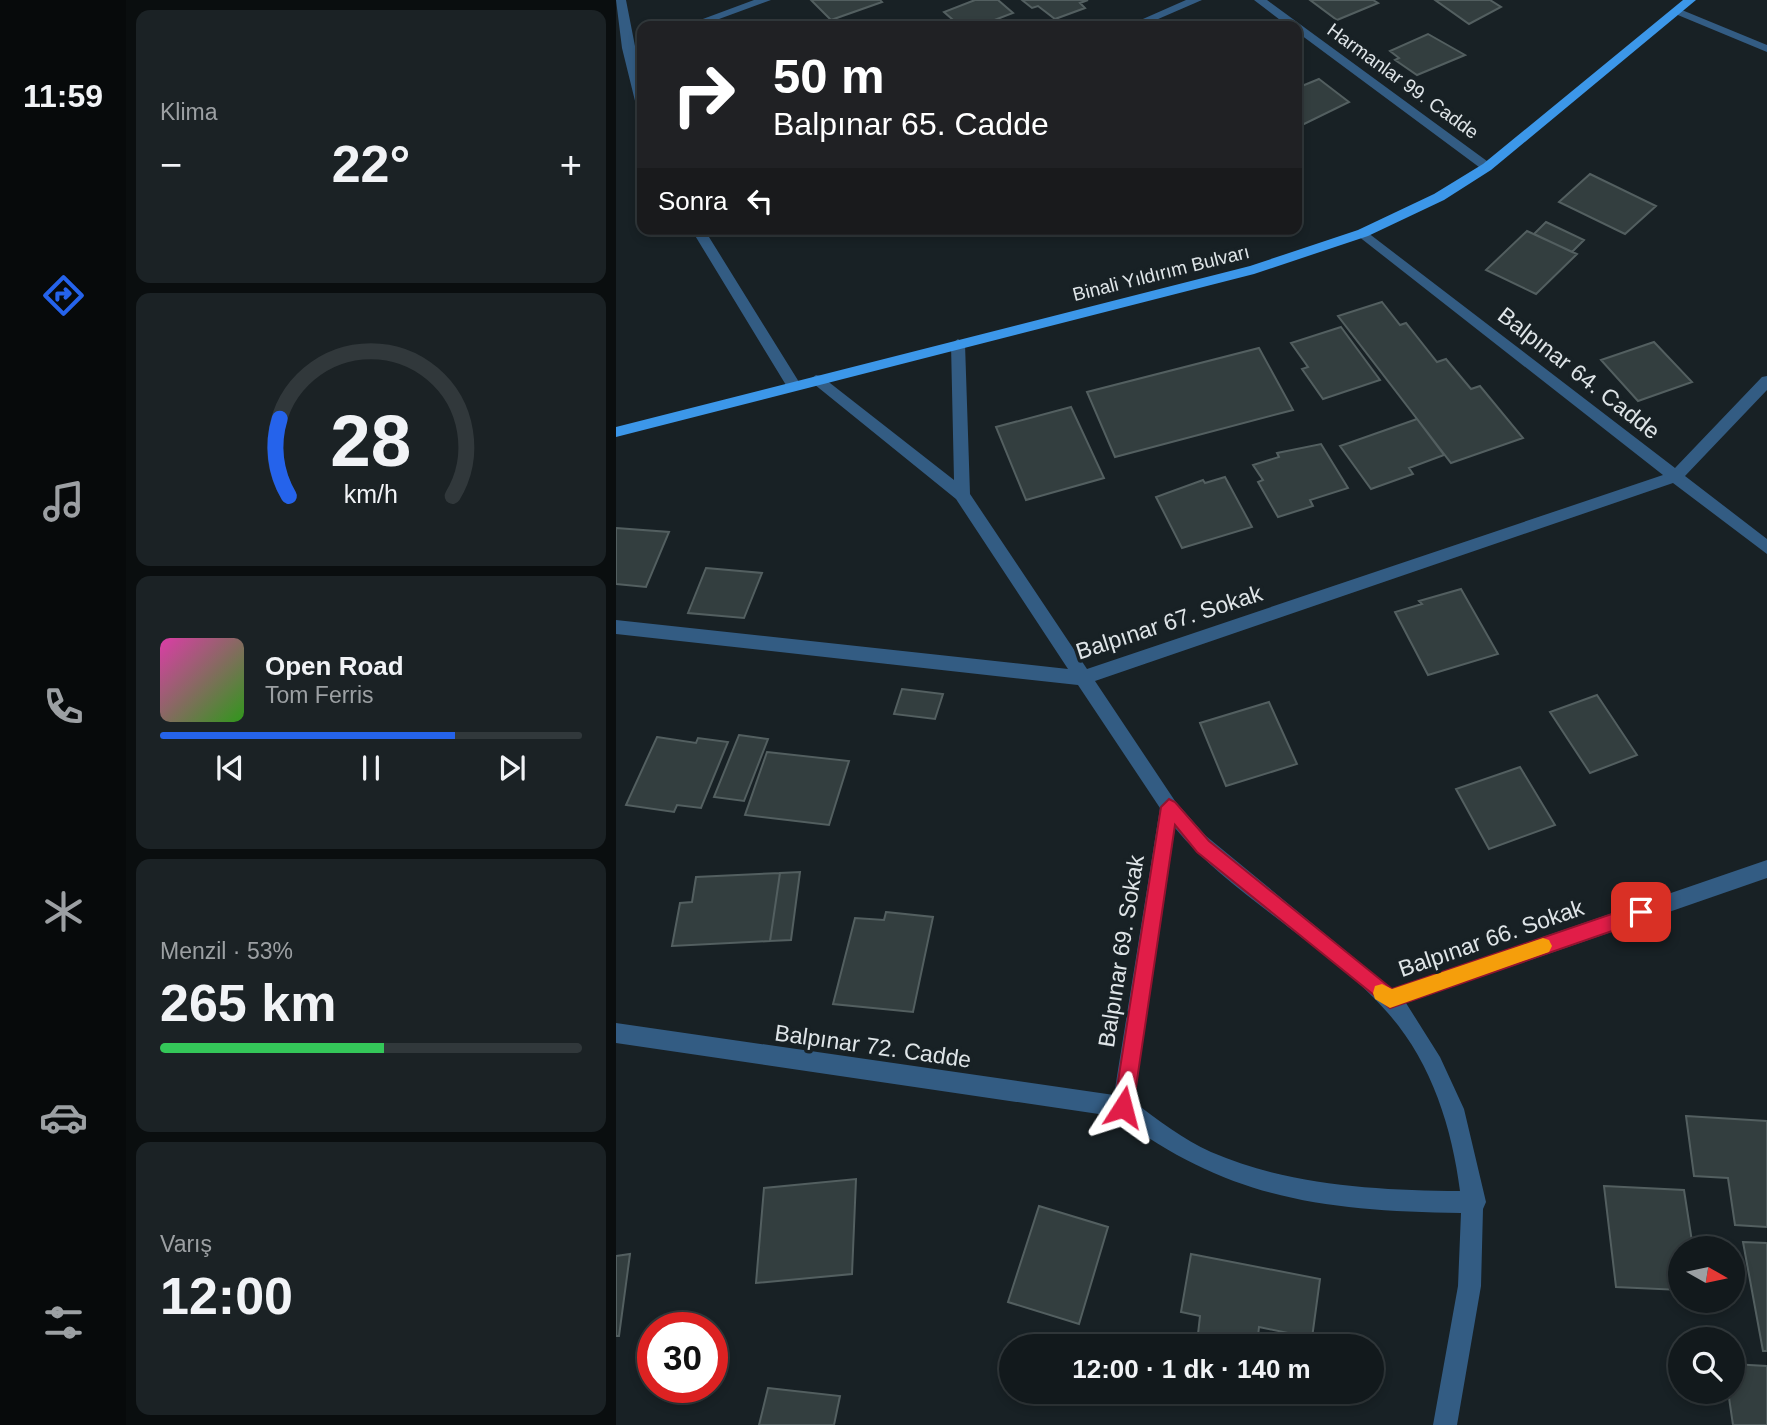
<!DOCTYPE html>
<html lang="tr">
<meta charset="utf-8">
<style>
:root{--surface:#12191c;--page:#1b2225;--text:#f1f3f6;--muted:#9ca0a3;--line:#31383b;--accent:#2563eb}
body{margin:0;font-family:Arial,sans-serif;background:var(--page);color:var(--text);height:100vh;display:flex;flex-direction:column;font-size:26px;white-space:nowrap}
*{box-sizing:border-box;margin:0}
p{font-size:23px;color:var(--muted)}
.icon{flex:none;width:38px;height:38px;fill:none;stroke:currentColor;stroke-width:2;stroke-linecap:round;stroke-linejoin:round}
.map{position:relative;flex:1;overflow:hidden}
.drawer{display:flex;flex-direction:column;gap:10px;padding:10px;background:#0a0e0f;width:490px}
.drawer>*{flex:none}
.guide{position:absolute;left:21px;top:21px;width:665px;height:214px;border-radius:14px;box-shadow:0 4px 10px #0003,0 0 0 2px var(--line);background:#202124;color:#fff;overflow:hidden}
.needle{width:46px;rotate:99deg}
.controls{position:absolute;left:1052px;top:1236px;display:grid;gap:14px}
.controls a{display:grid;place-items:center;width:77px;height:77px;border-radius:50%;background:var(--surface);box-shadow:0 4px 10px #0003,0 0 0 2px var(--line);font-size:35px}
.speed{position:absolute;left:21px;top:1312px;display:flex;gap:14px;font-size:35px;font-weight:700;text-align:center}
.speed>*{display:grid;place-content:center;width:91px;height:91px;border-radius:50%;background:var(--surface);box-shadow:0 4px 10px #0003,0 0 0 2px var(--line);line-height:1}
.speed .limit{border:10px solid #d22;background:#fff;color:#111}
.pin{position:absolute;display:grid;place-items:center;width:60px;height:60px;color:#fff;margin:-30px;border-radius:14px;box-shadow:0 4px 10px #0006}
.me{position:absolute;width:77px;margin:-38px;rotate:9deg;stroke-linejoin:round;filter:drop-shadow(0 0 5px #0008)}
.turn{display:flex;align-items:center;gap:24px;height:147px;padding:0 21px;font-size:32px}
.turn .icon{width:91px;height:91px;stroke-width:2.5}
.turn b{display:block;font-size:49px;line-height:60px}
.then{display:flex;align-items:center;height:66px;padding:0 21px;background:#0003;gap:14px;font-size:26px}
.big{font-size:52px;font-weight:600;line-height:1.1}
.drawer .card{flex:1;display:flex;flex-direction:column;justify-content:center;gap:10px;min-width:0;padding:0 24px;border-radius:14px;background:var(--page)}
.drawer .dial{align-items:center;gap:0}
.dial svg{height:182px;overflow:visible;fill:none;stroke:var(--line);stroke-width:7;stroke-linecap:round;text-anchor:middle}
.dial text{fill:var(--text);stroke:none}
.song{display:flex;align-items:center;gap:21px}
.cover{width:84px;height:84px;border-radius:10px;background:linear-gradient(135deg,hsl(320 70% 55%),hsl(110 70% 35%))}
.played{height:7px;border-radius:4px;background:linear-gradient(90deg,var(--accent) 70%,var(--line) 70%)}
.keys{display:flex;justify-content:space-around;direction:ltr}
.heat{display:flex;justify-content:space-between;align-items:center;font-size:38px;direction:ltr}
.charge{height:10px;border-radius:5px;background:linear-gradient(90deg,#34c759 53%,var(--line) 0)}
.trip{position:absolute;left:383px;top:1334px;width:385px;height:70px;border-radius:35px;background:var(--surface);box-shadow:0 4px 10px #0003,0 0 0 2px var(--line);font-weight:600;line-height:70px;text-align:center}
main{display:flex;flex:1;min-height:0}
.tabs{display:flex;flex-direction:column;width:126px;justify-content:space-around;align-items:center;background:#070a0b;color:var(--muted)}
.tabs .icon{width:49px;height:49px}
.tabs .on{color:var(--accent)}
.tabs b{font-size:32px;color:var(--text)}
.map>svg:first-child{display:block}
.building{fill:#333e3f;stroke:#535f60;stroke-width:2}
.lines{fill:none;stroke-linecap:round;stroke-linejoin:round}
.minor{fill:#335c83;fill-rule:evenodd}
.major{fill:#3c97e9;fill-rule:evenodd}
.route{fill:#e11d48;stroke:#92132f;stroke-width:2}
.slow{fill:#f59e0b}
.labels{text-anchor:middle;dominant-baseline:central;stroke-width:7;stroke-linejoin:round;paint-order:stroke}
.far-street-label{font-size:19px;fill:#dfe5e8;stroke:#182125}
.street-label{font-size:23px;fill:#dfe5e8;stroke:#182125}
</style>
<main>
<nav class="tabs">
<b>11:59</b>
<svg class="icon on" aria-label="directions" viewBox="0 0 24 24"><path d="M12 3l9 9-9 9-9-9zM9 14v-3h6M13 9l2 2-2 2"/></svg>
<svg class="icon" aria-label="music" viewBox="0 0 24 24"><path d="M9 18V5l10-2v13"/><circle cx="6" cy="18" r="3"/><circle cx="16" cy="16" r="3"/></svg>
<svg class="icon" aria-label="phone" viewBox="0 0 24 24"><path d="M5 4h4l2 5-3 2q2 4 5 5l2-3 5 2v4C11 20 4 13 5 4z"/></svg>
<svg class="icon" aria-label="climate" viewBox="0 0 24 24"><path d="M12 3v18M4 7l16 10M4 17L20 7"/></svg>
<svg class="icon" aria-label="car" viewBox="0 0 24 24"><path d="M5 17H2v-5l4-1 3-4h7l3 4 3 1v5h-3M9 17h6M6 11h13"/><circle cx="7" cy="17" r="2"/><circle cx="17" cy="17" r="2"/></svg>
<svg class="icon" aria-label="filters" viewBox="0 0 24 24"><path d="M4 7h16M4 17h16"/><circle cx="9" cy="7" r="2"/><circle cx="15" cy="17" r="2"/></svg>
</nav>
<section class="drawer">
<div class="card"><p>Klima</p>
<div class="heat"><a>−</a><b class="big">22°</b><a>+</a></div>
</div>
<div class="card dial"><svg viewBox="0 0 100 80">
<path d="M14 69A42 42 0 1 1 86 69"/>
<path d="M14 69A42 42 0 0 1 10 35" stroke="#2563eb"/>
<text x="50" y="56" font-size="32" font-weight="700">28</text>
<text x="50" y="72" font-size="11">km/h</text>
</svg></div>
<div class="card">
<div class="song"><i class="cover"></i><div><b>Open Road</b><p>Tom Ferris</p></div></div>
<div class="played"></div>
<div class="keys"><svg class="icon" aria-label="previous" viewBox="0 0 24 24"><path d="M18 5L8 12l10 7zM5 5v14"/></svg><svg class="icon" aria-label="pause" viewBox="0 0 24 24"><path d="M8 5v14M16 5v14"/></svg><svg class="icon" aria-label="next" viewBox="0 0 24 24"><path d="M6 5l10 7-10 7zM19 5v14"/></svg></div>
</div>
<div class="card"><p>Menzil · 53%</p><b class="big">265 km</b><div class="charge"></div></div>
<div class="card"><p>Varış</p><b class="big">12:00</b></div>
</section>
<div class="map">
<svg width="1151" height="1425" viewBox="0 0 1151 1425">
<rect width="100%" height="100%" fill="#182125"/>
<path class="building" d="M195,0H264L266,2L215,20Z
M359,0H382L397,13L376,21L380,25L376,26H344L328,12Z
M406,0H472L464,3L469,8L439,19L422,6L416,8Z
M694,0H757L762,3L721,20Z
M819,0H874L885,7L853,24Z
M812,34L849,55L801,75L779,60L783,58L774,51Z
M703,79L733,102L686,125L681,121V88Z
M974,174L1040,206L1009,234L943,202Z
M930,222L968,240L956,252L918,234Z
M911,231L961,254L920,294L870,270Z
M766,302L784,325L790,323L821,362L830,359L855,389L864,386L907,438L835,463L722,316Z
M725,327L764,380L707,399L686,369L692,367L675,343Z
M1038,342L1076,382L1022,401L985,360Z
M643,348L677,410L499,457L471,392Z
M455,407L488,478L410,500L380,427Z
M801,419L828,455L793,468L797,474L755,489L724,446Z
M705,444L732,488L694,500L697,506L662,517L642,482L647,480L637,465L663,457L661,453Z
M609,477L636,527L566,548L540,497L587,480L589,483Z
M0,528L53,532L30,587L0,584Z
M90,568L146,573L128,618L72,613Z
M845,589L882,654L812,675L779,612L806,604L803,601Z
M286,689L327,694L319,719L278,714Z
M981,695L1021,755L974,773L934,712Z
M653,702L681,764L610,786L584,723Z
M123,735L152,739L128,801L98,797Z
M41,737L80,743L82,738L112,742L85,808L61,805L58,812L10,805Z
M151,752L233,761L213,825L129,815Z
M904,767L939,825L873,849L840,789Z
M184,872L175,940L154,941L164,873Z
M164,873L154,941L56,946L64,903L76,902L80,877Z
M270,912L317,917L297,1012L217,1004L239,918L268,920Z
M1070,1116L1151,1121V1227L1119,1225L1112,1178L1078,1176Z
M240,1179L236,1274L140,1283L148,1188Z
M988,1186L1068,1190L1077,1248H1064V1290L1000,1287Z
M423,1206L492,1227L463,1324L392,1302Z
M1127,1242L1151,1243V1351H1147Z
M14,1254L3,1336H0V1256Z
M575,1254L704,1279L696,1338L643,1327L641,1345L582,1334L584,1316L565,1312Z
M1116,1364L1151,1366V1425H1117L1112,1391H1116Z
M152,1388L224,1396L218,1425H143Z"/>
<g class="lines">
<path class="minor" d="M0,0H10L26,82V109L20,105L6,48Z
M138,0H155L84,26H68Z
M570,0H586L526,26H511Z
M638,0H651L875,164V170H867L681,32V26H672Z
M1061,8L1151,45V52L1057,13L1055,11Z
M75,229H88L183,382V390H173Z
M747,229L1059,468L1146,377L1151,376V390L1069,476L1151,539V554L1057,483L479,681L559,801L590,836L776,989L1151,860V878L790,1003L824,1057L848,1109L870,1202L867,1209L865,1286L841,1425H817L842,1286L845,1213C711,1211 613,1200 503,1117L0,1043V1023L498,1095L544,808L462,685L0,634V620L452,669L340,499L193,380L200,375L205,376L338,480L335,344L342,339L349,344L354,494L471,669L1047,475L742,236V230ZM559,828C587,862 623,889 658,916C696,946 739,975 771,1012C815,1061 836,1127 844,1191C760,1190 674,1186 595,1152C567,1139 543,1121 518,1102Z"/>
<path class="major" d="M1067,0H1080L875,170L828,200L752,236L638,274L0,437V427L634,266L742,230L818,194L867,164Z"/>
</g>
<path class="route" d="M553,799L559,802L593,841L776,989L1025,904L1032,907L1034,912L1032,918L1025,921L774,1008L581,852L559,825L517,1107L514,1113L507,1116L501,1113L498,1107L545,807Z"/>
<path class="slow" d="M927,938L933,940L936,946L933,952L774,1008L759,999L757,993L759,986L766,984L776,989Z"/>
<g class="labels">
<g class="far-street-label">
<text transform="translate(787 81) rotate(36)">Harmanlar 99. Cadde</text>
<text transform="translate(545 273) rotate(-14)">Binali Yıldırım Bulvarı</text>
</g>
<g class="street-label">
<text transform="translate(963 373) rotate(38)">Balpınar 64. Cadde</text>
<text transform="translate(553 622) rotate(-18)">Balpınar 67. Sokak</text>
<text transform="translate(875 938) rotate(-19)">Balpınar 66. Sokak</text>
<text transform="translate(505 951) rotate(-81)">Balpınar 69. Sokak</text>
<text transform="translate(257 1046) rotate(8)">Balpınar 72. Cadde</text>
</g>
</g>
</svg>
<div class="controls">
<a><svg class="needle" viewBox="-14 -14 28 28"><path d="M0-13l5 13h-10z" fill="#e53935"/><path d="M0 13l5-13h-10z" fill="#9ca0a3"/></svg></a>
<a><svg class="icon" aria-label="search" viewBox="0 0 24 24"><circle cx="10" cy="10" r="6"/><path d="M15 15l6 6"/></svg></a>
</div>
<div class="speed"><div class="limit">30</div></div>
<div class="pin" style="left:1025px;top:912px;background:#d93025"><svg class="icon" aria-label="arrive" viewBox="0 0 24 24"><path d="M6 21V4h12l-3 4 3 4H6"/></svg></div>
<svg class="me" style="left:507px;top:1107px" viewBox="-20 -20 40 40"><path d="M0-17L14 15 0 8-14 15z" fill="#e11d48" stroke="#fff" stroke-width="4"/></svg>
<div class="trip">12:00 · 1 dk · 140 m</div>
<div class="guide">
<div class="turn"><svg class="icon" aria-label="right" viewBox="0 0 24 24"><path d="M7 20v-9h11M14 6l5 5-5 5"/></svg><div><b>50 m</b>Balpınar 65. Cadde</div></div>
<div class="then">Sonra<svg class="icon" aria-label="left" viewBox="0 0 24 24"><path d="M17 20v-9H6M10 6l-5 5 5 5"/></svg></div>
</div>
</div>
</main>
